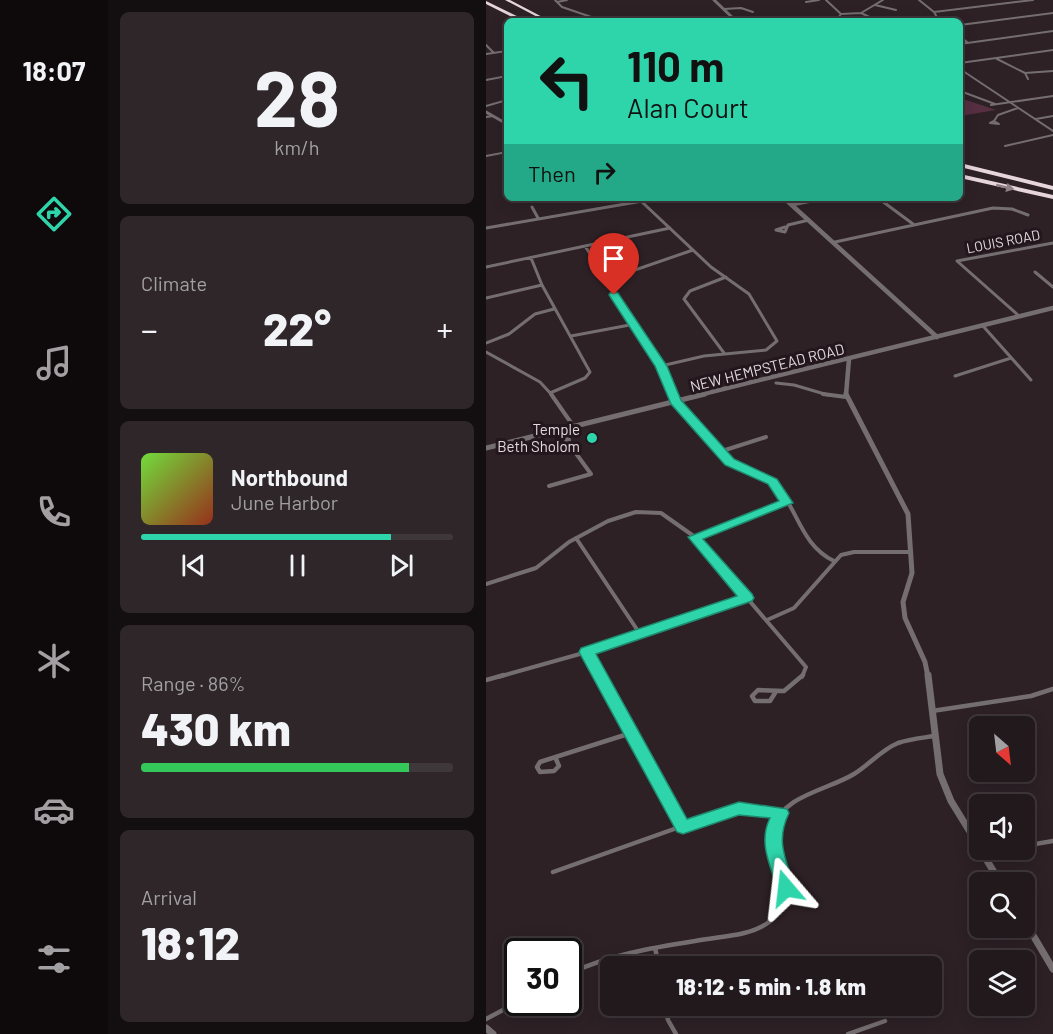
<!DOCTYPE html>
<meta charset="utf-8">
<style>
:root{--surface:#22191c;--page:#2e2629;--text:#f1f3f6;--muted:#a2a0a3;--line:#3f383b;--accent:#2ed4aa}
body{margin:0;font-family:Barlow,sans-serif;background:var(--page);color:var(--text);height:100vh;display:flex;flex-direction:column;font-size:22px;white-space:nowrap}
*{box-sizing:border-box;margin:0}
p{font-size:20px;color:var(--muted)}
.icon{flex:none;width:33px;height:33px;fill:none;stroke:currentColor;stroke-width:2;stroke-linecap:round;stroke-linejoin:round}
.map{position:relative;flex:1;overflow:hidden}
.drawer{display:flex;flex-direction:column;gap:12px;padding:12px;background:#130e0f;width:378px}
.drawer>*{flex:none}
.guide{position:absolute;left:18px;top:18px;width:459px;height:183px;border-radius:9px;box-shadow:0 3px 15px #0003,0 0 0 2px var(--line);background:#2ed4aa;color:#111;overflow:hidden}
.needle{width:39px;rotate:152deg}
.fabs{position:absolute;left:483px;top:716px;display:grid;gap:12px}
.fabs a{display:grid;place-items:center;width:66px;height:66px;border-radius:9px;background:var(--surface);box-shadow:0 3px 15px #0003,0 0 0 2px var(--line);font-size:30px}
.speed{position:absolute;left:18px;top:938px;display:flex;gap:12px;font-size:30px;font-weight:700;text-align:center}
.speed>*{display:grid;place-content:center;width:78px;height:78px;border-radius:50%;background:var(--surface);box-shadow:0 3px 15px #0003,0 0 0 2px var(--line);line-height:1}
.speed .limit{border:3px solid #111;border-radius:9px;background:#fff;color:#111}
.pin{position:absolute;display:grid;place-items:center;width:51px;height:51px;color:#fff;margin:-62px -26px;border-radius:50% 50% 50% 0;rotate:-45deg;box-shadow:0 0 6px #0007}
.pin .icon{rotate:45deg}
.me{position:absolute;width:66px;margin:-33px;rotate:343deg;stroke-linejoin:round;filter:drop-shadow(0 0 4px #0008)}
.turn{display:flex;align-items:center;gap:21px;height:126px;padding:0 24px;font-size:27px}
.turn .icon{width:78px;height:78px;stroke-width:2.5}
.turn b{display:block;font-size:42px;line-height:51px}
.then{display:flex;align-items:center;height:57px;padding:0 24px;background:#0003;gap:12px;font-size:22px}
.big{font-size:45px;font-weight:800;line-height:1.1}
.drawer .card{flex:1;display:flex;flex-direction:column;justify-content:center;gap:9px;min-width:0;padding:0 21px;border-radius:9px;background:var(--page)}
.drawer .dial{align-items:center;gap:0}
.dial b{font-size:78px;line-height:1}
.song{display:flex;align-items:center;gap:18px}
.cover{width:72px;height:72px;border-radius:9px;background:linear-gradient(135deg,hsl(100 70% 55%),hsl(10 70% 35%))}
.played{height:6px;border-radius:3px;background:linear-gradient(90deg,var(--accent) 80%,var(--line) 80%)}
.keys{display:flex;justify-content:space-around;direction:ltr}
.heat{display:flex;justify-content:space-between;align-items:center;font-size:33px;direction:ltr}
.charge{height:9px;border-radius:4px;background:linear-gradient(90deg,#34c759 86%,var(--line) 0)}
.trip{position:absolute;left:114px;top:956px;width:342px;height:60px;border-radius:9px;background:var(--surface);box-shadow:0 3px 15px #0003,0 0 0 2px var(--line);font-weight:800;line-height:60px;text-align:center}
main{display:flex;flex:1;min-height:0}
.dock{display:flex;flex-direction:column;width:108px;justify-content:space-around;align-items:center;background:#0e0a0b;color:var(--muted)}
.dock .icon{width:42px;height:42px}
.dock .on{color:var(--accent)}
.dock b{font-size:27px;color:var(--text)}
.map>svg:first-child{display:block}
.green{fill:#562f41}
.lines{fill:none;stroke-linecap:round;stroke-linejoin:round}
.minor-far3{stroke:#756e71;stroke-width:2}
.minor-far2{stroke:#756e71;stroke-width:3}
.minor-far1{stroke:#756e71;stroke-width:4}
.minor{stroke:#756e71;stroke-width:4.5}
.tertiary-far3{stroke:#756e71;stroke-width:3}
.tertiary-far2{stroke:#756e71;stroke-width:4.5}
.tertiary-far1{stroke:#756e71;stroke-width:5}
.tertiary{stroke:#756e71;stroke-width:7}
.motorway{fill:#e7d5dc;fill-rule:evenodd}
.oneway{fill:#8f8086}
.route{fill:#2ed4aa;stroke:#1e8a6e;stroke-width:1.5}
.poi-dot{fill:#2ed4aa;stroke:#23171d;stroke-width:2}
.labels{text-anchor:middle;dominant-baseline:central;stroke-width:6;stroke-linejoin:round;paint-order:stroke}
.far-street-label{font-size:14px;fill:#e3dade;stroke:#23171d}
.street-label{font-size:15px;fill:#e3dade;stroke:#23171d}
.poi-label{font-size:15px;fill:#e3dade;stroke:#23171d;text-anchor:end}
</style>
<main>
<nav class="dock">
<b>18:07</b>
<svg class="icon on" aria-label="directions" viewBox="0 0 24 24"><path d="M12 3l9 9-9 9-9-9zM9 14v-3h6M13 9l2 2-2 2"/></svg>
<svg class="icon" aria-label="music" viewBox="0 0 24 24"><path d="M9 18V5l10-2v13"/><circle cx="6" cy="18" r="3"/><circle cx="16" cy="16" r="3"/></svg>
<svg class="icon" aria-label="phone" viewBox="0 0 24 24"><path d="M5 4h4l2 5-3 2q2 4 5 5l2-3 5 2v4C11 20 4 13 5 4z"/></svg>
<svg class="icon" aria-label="climate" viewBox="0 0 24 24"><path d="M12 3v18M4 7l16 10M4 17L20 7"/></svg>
<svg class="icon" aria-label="car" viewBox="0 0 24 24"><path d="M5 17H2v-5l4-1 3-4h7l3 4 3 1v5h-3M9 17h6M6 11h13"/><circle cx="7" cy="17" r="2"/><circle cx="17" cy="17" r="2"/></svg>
<svg class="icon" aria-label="filters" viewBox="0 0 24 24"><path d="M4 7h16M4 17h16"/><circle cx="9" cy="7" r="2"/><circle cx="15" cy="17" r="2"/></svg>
</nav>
<section class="drawer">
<div class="card dial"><b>28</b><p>km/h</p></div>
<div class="card"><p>Climate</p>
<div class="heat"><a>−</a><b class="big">22°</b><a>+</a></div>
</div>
<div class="card">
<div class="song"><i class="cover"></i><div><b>Northbound</b><p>June Harbor</p></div></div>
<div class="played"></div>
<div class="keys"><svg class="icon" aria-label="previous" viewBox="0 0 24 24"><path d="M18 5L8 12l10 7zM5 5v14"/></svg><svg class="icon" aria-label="pause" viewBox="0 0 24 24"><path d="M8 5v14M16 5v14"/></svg><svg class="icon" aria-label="next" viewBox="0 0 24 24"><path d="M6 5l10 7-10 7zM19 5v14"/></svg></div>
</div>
<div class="card"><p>Range · 86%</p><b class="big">430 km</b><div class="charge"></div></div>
<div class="card"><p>Arrival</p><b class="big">18:12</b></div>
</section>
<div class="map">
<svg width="567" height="1034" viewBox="0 0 567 1034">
<rect width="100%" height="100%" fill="#2d2126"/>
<path class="green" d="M474,98L510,110L474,116Z"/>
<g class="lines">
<path class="minor-far3" d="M69,0L76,7L117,21
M340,0L355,14L350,21
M433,0L448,12L453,21
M71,2L81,0
M320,2L333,0
M389,5L410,10
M238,9L255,8L267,12
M448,12L547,0
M375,13L392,21
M355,14L375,13L397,0
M474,25L567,13
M474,36L482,43
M474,44L567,31
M0,45L8,53
M0,54L21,51
M511,59L539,73L567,71
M474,63L567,50
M474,69L567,131
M539,73L542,79
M0,80L21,76
M474,91L509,104
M505,105L567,96
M0,106L21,100
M0,117L7,116
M550,119L567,116
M508,121L513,124L504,123Z
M508,121L512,115L532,108
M519,146L567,135
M0,156L21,152"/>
<path class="minor-far2" d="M392,198L427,224
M398,201L407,198
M156,202L225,267L263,294L291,341L280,350L218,356L175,366
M306,205L341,198
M46,207L52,218
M299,227L290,230L299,232L302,225L323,220
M0,228L174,198
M349,242L507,208L526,209L542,215
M99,246L156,334L187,395
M45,258L56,285L104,372L99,378L64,393
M471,261L567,243
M471,261L533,316
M0,267L184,228
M549,272L567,287
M117,281L207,250
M0,298L56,285
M497,326L545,380
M85,336L149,324
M0,343L23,334L49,314L68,309
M0,352L54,382L66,395
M238,353L198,299L204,291L240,277
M469,376L525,358
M290,383L308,385L342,395"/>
<path class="minor-far1" d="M65,394L88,427
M187,394C198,418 223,449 247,462C263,471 282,474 294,490C313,515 317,546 348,561
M337,394L360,397
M82,428L83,443
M233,452L280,437
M63,486L105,474L73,430
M209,537L301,503
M90,538L154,634
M0,584L50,568L83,542L122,521L150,512L175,513L209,537L320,667L316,677
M281,620L308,608L355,555L368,552H423
M101,652L115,677
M12,677L101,652L260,598"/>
<path class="minor" d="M114,675L197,827
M0,680L18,675
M289,693L284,701H269L266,696L272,690L298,691L317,675
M446,711L545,696L567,689
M70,759L73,766L68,771L54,772L51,767L54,762L145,733
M538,846L567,841
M498,855L526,849
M67,872L236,812L253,808L295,813
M169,948L173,966
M82,974C123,955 165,948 209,941C233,936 263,937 283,922C318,897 278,860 287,828C297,795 342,790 368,774C383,765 395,750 412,743C424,739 436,738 448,736
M179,1005L182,1020L190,1034
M0,1019L32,1002
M362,1034L399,1021"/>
<path class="tertiary-far3" d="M228,0L250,21
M0,112L21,124"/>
<path class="tertiary-far2" d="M298,198L451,337
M213,395L567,308
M360,395L363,359"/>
<path class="tertiary-far1" d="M360,394L422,514L426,573L417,602L419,618L439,662L442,677
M0,448L219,394"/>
<path class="tertiary" d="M442,675L454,774L465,801L494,848
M494,849L514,882
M538,920L567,969
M0,1028L7,1034"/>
<path class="motorway" d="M19,0H24L64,21H59Z
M0,1L39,20V21H34L0,4Z
M474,163L567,186V190L474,167Z
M474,174L567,195V199L474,178Z"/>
</g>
<defs><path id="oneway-solid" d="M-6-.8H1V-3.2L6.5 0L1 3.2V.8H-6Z" transform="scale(1.5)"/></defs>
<use class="oneway" href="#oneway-solid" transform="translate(519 187) rotate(13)"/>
<path class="route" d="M124,293H132L181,366L195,400L248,459L291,479L307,503L217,539L266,594L268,598L266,601L110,654L201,819L253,802L301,809L303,813C289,842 300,859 309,888L306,893L300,895L293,893L291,888C284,864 272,842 284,818L253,815L197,834L191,832L93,652L95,648L251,596L202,537L293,501L282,484L239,465L185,404L169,366L123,295Z"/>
<circle class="poi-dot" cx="106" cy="438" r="6"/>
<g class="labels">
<g class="far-street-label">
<text transform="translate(517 241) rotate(-11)">LOUIS ROAD</text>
</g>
<g class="street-label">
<text transform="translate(281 367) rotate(-14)">NEW HEMPSTEAD ROAD</text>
</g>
<g class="poi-label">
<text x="94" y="429">Temple<tspan x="94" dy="17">Beth Sholom</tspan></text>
</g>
</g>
</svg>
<div class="fabs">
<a><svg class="needle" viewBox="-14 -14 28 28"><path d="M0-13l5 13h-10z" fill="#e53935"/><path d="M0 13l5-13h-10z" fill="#a2a0a3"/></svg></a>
<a><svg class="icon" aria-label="sound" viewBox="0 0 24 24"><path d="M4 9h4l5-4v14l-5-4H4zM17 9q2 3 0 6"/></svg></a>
<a><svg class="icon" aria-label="search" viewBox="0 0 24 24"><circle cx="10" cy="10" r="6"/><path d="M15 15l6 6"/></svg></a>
<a><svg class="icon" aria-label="layers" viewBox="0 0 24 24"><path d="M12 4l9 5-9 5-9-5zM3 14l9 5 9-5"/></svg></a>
</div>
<div class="speed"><div class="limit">30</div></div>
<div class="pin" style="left:128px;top:295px;background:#d93025"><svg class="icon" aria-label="arrive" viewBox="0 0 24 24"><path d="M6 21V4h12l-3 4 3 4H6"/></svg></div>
<svg class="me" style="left:300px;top:888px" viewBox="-20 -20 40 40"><path d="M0-17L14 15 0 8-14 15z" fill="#2ed4aa" stroke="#fff" stroke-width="4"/></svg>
<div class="trip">18:12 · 5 min · 1.8 km</div>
<div class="guide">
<div class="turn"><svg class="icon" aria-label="left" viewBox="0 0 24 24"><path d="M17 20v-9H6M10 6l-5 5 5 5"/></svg><div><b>110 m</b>Alan Court</div></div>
<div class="then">Then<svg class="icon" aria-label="right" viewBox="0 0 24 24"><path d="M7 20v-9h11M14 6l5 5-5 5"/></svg></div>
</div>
</div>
</main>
